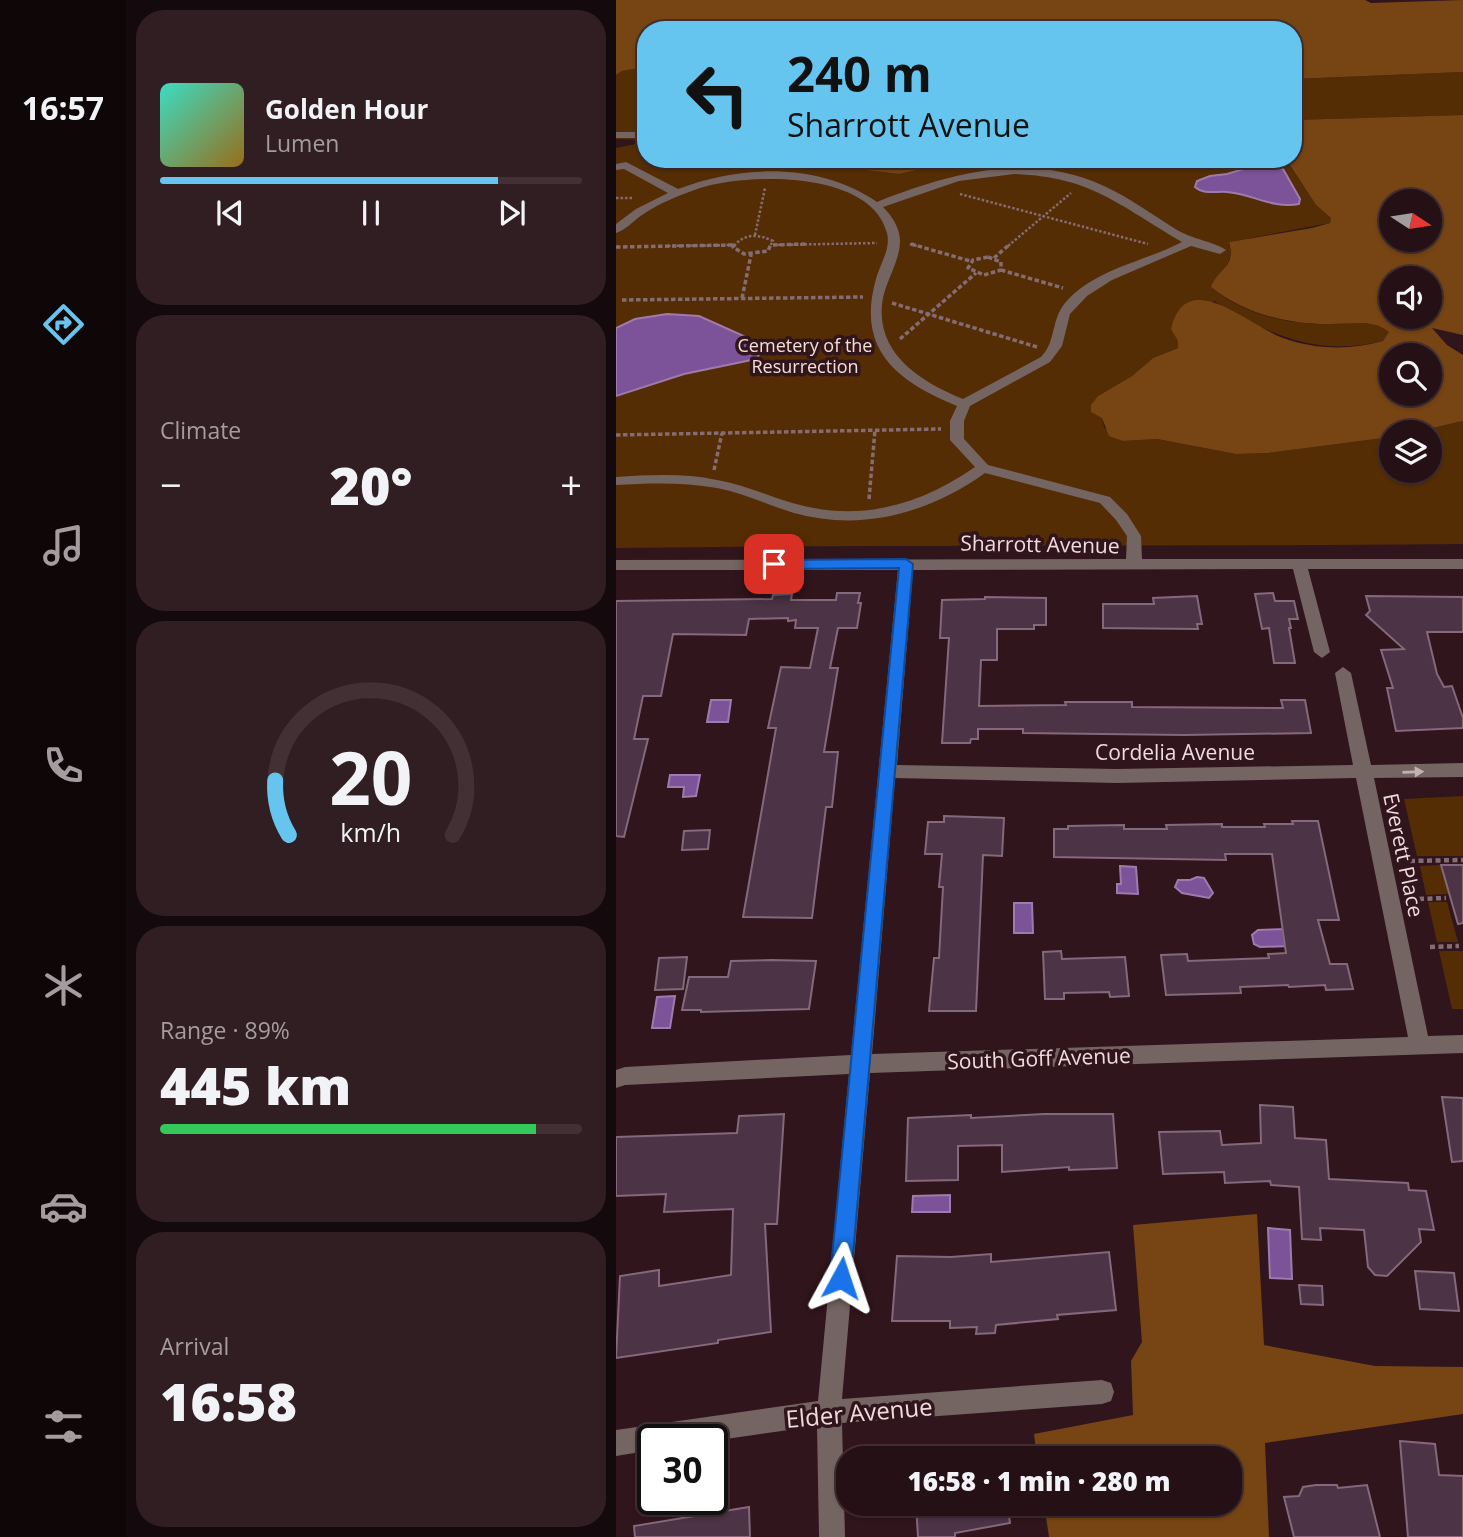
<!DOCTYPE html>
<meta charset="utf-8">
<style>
:root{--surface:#251015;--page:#311e22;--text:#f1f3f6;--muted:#a39da0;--line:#423034;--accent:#65c5ef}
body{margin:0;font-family:"Open Sans",sans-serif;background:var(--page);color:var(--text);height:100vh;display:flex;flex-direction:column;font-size:26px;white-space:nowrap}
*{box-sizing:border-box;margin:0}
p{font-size:23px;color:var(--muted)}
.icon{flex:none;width:38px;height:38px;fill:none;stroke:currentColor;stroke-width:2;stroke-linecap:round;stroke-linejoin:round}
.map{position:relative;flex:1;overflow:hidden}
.panel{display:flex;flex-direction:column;gap:10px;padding:10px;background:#14090c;width:490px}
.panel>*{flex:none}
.guide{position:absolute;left:21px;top:21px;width:665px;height:147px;border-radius:28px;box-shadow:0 2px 5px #0004,0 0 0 2px var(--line);background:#65c5ef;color:#111;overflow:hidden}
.needle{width:46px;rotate:102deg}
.fabs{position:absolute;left:763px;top:189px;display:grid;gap:14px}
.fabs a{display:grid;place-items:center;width:63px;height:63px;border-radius:50%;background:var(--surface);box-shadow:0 2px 5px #0004,0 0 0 2px var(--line);font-size:35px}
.speed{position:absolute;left:21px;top:1424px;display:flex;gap:14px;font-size:35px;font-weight:700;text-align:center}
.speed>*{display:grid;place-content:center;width:91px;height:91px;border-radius:50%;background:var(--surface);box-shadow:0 2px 5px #0004,0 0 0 2px var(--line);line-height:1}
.speed .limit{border:4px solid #111;border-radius:10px;background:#fff;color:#111}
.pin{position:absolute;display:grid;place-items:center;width:60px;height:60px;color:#fff;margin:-30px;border-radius:14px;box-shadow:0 4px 10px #0006}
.me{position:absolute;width:77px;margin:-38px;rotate:5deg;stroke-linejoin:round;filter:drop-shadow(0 0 5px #0008)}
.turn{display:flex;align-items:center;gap:24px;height:147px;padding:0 35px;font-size:32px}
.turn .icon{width:91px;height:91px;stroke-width:2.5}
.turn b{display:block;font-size:49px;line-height:60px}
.big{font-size:52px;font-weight:800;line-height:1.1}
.panel .tile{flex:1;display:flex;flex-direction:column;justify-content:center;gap:10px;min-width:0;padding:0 24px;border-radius:28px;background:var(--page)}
.panel .dial{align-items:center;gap:0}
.dial svg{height:182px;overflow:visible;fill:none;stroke:var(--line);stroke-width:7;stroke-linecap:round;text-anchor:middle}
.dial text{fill:var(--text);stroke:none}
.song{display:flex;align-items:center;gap:21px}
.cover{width:84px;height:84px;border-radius:10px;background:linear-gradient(135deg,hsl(170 70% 55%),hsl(40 70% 35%))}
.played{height:7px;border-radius:4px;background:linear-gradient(90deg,var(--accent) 80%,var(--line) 80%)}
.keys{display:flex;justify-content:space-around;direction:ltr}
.heat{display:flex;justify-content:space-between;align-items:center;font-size:38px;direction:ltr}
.charge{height:10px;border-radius:5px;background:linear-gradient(90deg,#34c759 89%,var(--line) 0)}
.trip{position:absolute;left:220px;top:1446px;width:406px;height:70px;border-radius:28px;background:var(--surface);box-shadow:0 2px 5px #0004,0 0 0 2px var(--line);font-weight:800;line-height:70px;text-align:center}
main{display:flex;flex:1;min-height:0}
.dock{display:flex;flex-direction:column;width:126px;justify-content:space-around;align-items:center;background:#0f0608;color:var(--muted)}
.dock .icon{width:49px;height:49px}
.dock .selected{color:var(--accent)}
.dock b{font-size:32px;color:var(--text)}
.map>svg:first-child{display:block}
.green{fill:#542d05}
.forest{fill:#774413;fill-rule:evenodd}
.water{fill:#7c5298;stroke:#9e7bad;stroke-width:2}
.building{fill:#4c3345;stroke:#84687b;stroke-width:2}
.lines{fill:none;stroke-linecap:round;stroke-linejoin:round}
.path-far2{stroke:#856c72;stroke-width:2.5;stroke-dasharray:2.5 2;stroke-linecap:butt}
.path-far1{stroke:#856c72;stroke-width:3.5;stroke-dasharray:4.5 2.5;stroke-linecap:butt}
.path{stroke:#856c72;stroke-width:4.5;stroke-dasharray:5 3.5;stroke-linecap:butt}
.minor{fill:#756562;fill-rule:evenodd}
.oneway{fill:#c4b1b3}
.route{fill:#1a73e8;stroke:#114b97;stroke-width:2}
.labels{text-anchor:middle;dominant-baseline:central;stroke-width:7;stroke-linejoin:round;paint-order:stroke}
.far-park-label{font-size:18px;fill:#f2dfd0;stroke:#31151c}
.street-label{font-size:21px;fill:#efdade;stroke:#31151c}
.near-street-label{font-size:24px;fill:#efdade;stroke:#31151c}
</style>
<main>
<nav class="dock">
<b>16:57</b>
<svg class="icon selected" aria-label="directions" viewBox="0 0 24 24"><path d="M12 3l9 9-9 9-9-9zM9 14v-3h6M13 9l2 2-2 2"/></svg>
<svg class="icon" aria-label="music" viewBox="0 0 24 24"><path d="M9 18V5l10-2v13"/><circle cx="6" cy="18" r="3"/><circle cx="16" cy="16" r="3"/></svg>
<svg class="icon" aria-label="phone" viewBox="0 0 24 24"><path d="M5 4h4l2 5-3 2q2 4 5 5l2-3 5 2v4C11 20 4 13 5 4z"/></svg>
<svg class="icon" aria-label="climate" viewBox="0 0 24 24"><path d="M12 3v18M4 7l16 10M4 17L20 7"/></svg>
<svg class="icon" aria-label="car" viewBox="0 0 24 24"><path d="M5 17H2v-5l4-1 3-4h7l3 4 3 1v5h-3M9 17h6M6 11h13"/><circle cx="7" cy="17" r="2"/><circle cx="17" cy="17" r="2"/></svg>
<svg class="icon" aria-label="filters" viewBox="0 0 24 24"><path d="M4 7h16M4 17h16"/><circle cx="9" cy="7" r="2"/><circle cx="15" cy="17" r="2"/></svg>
</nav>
<section class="panel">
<div class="tile">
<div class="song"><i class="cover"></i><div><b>Golden Hour</b><p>Lumen</p></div></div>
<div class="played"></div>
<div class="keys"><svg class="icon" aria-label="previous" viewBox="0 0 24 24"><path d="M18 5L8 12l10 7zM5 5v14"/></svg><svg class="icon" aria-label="pause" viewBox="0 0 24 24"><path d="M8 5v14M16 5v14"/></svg><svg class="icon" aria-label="next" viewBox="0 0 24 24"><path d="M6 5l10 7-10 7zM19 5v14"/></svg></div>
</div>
<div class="tile"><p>Climate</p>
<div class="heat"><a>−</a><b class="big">20°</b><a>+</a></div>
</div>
<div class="tile dial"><svg viewBox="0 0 100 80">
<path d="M14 69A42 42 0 1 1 86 69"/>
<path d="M14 69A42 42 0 0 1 8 45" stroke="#65c5ef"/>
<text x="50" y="56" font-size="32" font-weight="700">20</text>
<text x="50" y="72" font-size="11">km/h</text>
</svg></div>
<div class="tile"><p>Range · 89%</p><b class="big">445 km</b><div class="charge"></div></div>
<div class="tile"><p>Arrival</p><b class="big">16:58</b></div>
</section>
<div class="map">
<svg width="847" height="1537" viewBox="0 0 847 1537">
<rect width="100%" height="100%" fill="#31151c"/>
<path class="green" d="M30,67V140L0,139V75L6,71Z
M847,72V115L677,120V79Z
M30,142V159H153L283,174L350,159H670L700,205L715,218L714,223L613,242C618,266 606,268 595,287C626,314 670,324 711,324C732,324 756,318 774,332L767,341C704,357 651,335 598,301L562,341V348L537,358L516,376L482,396L488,427L507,441L541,439L620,454L652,453L775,437V471H814V432H799L847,421V544C565,547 282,544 0,548V148Z
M847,796V856H801L788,799Z
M825,865L833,894L810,895L804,866Z
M812,902H831L842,942H821Z
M823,951H847V1009H836Z"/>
<path class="forest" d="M0,0H749L755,3L847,0V72L677,79V30H30V67L6,71L0,75Z
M847,115V335L816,328L831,345L847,355V421L799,432H775V437L652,453L620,454L541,439L507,441L493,436L486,418L475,412V405L482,396L516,376L537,358L562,348V341L555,329C570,265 632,325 667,338C700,350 735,350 767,341L773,332C756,318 731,325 711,324C670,324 627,313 595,287C603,267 620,268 613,242L696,228L714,223L715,218L700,205L670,159H677V120ZM775,201H814V240H775ZM775,278H814V317H775ZM814,355V394H775V355Z
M153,159H350L283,174Z
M641,1214L648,1345L759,1366L847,1367V1414L649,1443L653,1537H433L428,1503H614V1458H421L418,1434L517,1415L515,1361L526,1342L517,1225Z"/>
<path class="water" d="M641,165L667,169L684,199L683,204C656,209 637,194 611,192C600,191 588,195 579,187L581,181L594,176L611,174Z
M51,314L83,316L150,346L140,359L68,374L0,396V328L19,319Z
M95,700H115L112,722H91Z
M54,775H84L80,796L67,797L68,787H52Z
M504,866L520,867L522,894L501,893V884H505Z
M581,877L588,878L597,893L593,898L566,893L559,887L562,880H574Z
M398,903H416L417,933H398Z
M672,929L675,946L644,947L638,944L636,935L642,930Z
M59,996L54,1028H36L41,997Z
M334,1195V1212H296L297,1196Z
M652,1228L674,1230L676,1279L654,1278Z"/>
<path class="building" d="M221,593H244L242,603H245L241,628H222L214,668H222L208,752H222L216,807H210L196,918L127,917L160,728H152L165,667L194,668L202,628H179L180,620L172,621V618L133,619L130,635L57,634L45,696H27L18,739H32L8,837L0,836V601L156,599L157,595L176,594L175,600H220Z
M657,593L659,601H678L682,619H673L675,628H673L679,663H658L653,628L646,629L639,594Z
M581,596L586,624H581L582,629L487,628V604H538L537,598Z
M750,596L847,597V632H811L821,674L828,687L836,686L847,718V728L780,731L771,688H777L765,650L788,649L750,615L754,611Z
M369,597L430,598V625H418V629H381V660H365L363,706L450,705L449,702H516V707L667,708L665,700H689L695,733L568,735L407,733V729H362V739H355L354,743H326L333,638H324L326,600L369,599Z
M328,816L388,818L386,856L367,855L360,1011H313L318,958H323L327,887H323L326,854H309L312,822H328Z
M676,821H702L723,920H702L714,964H731L737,989L710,990L709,985L673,987L672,985L624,987L625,993L550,995L545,955L571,954L572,961L653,958L652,954L670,953L656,854H609L610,860L438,857V829H452V826L508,825V829H551L550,825L606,824V827H649L648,824H677Z
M94,830L92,849L66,850L68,831Z
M825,865H847V923L842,924Z
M445,951L446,959L509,957L513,996L494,997L493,992L448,993V999H429L427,952Z
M71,957L67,989L39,990L43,958Z
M155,960L200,961L193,1009L85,1012V1010H66L73,977H112L115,961Z
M826,1097L847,1098V1161L836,1162Z
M644,1105L677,1107L679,1138L710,1140L713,1179L792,1183L793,1190L810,1191L818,1230L803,1229L805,1242L771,1276L759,1275L752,1267L748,1230L704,1228L705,1240L686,1239L683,1187L655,1185L654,1181L609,1183L608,1172L547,1174L543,1132L604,1131L606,1145L645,1143Z
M168,1114L161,1224H149L155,1332L102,1340V1343L0,1358L4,1276L43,1270V1286L115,1275L117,1209L48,1212L50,1194L0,1196V1137L121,1133L123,1116Z
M428,1114H497L501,1168L453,1170V1167L386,1172V1145L342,1146V1180L290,1181L292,1118L355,1115V1118Z
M493,1252L500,1310L441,1315L442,1319L380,1325L379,1333L360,1334L361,1327L334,1328V1321H276L281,1256L335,1257L375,1254V1262Z
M799,1271L838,1273L843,1311L804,1309Z
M683,1285L706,1286L707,1305L685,1304Z
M784,1441L819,1444L823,1475L847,1476V1537H792Z
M700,1485H721L722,1488L751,1485L764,1537H678L668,1497L683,1496L687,1487Z
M300,1503H391L394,1523L339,1533V1537H302Z
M133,1507L134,1537H19L18,1526Z"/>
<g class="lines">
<path class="path-far2" d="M344,194L532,244
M0,198H17
M139,235L149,188
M294,244L301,246
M157,245L261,243
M52,246L117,245
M118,246C129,233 142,234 157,241L154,246
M392,246L455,193"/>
<path class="path-far1" d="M119,244L117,247L128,254L152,251L155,244
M295,244L354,261
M157,245L190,244
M0,247L117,245
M372,257L385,262V270L368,275L352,268L357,260Z
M378,258L394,244
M385,270L447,288
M126,298L135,255
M6,300L247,297
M276,303L421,347
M284,339L360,273
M0,435L325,429
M98,470L106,433
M253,499L259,430"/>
<path class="path" d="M794,861L847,860
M803,899L830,898
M814,947L843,946"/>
<path class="minor" d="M0,132H30V138H0Z
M10,162L62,189C126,165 202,162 261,202C334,173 413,151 488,186C514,198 537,215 561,230C576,239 599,242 610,250L604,254L575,246L496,280L471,296L454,314L446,346L434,362L354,406L348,421V439L372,465L494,497L511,514L525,536L526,559H847V569H692L714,652L706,658L698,652L677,569L297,570L281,765L501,769L737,765L719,673L727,667L735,673L755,765L847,763V777L758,778L812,1036L847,1035V1053L254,1073L226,1399L486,1380L495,1383L498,1392L495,1401L486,1404L226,1423L229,1537H203L201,1426L96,1441L37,1440V1450L0,1456V1430L202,1401L233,1074L9,1085L0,1088V1070L9,1067L235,1055L282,570H0V560L510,559L511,536L500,520L484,503L369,473C313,513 246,532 178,513C152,505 128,493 101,488C68,482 34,483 0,485V477C34,475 68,473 101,480C131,485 158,499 188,506C250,521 307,503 359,467L334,440V421L341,406C280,381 240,349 260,279C264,264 275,249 271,233C255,170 132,173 84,188C64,195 43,203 26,215C17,221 10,230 0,233V224L20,209L52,193L8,169L0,170V164ZM398,174C476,177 502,205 566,242C528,262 478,269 449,303C435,320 440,342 425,357L347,399C304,382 257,352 267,298C271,279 284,260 284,241C284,228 276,216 267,207L343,181ZM279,778L501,783L740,778L792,1037L256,1054Z"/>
</g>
<defs><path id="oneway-solid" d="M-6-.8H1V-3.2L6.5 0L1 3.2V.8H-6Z" transform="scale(1.75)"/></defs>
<use class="oneway" href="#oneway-solid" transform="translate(797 772) rotate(-2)"/>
<path class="route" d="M290,559L297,564L235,1278L232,1286L225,1289L217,1286L214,1278L283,568L158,569L151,564L158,560Z"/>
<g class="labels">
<g class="far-park-label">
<text x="189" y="345">Cemetery of the<tspan x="189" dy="21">Resurrection</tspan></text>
</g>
<g class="street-label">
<text transform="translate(424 544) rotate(1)">Sharrott Avenue</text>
<text x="559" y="752">Cordelia Avenue</text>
<text transform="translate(788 855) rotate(78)">Everett Place</text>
<text transform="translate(423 1058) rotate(-2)">South Goff Avenue</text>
</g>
<g class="near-street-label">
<text transform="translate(243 1412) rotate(-5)">Elder Avenue</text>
</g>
</g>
</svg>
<div class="fabs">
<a><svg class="needle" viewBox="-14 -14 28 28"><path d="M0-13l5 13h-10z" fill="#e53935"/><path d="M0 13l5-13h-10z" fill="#a39da0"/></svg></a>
<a><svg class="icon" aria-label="sound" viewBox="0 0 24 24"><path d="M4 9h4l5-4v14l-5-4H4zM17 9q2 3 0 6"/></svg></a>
<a><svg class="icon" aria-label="search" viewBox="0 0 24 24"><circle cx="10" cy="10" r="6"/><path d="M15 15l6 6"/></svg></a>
<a><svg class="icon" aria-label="layers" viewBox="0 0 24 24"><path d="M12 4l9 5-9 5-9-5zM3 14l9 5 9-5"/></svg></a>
</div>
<div class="speed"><div class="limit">30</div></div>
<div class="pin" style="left:158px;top:564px;background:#d93025"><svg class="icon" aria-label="arrive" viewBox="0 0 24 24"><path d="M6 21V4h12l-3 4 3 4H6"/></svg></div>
<svg class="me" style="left:225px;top:1278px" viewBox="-20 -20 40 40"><path d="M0-17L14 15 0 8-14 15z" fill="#1a73e8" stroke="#fff" stroke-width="4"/></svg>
<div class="trip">16:58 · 1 min · 280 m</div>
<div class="guide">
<div class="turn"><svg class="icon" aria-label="left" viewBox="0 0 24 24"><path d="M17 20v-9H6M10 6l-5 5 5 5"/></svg><div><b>240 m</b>Sharrott Avenue</div></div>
</div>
</div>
</main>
